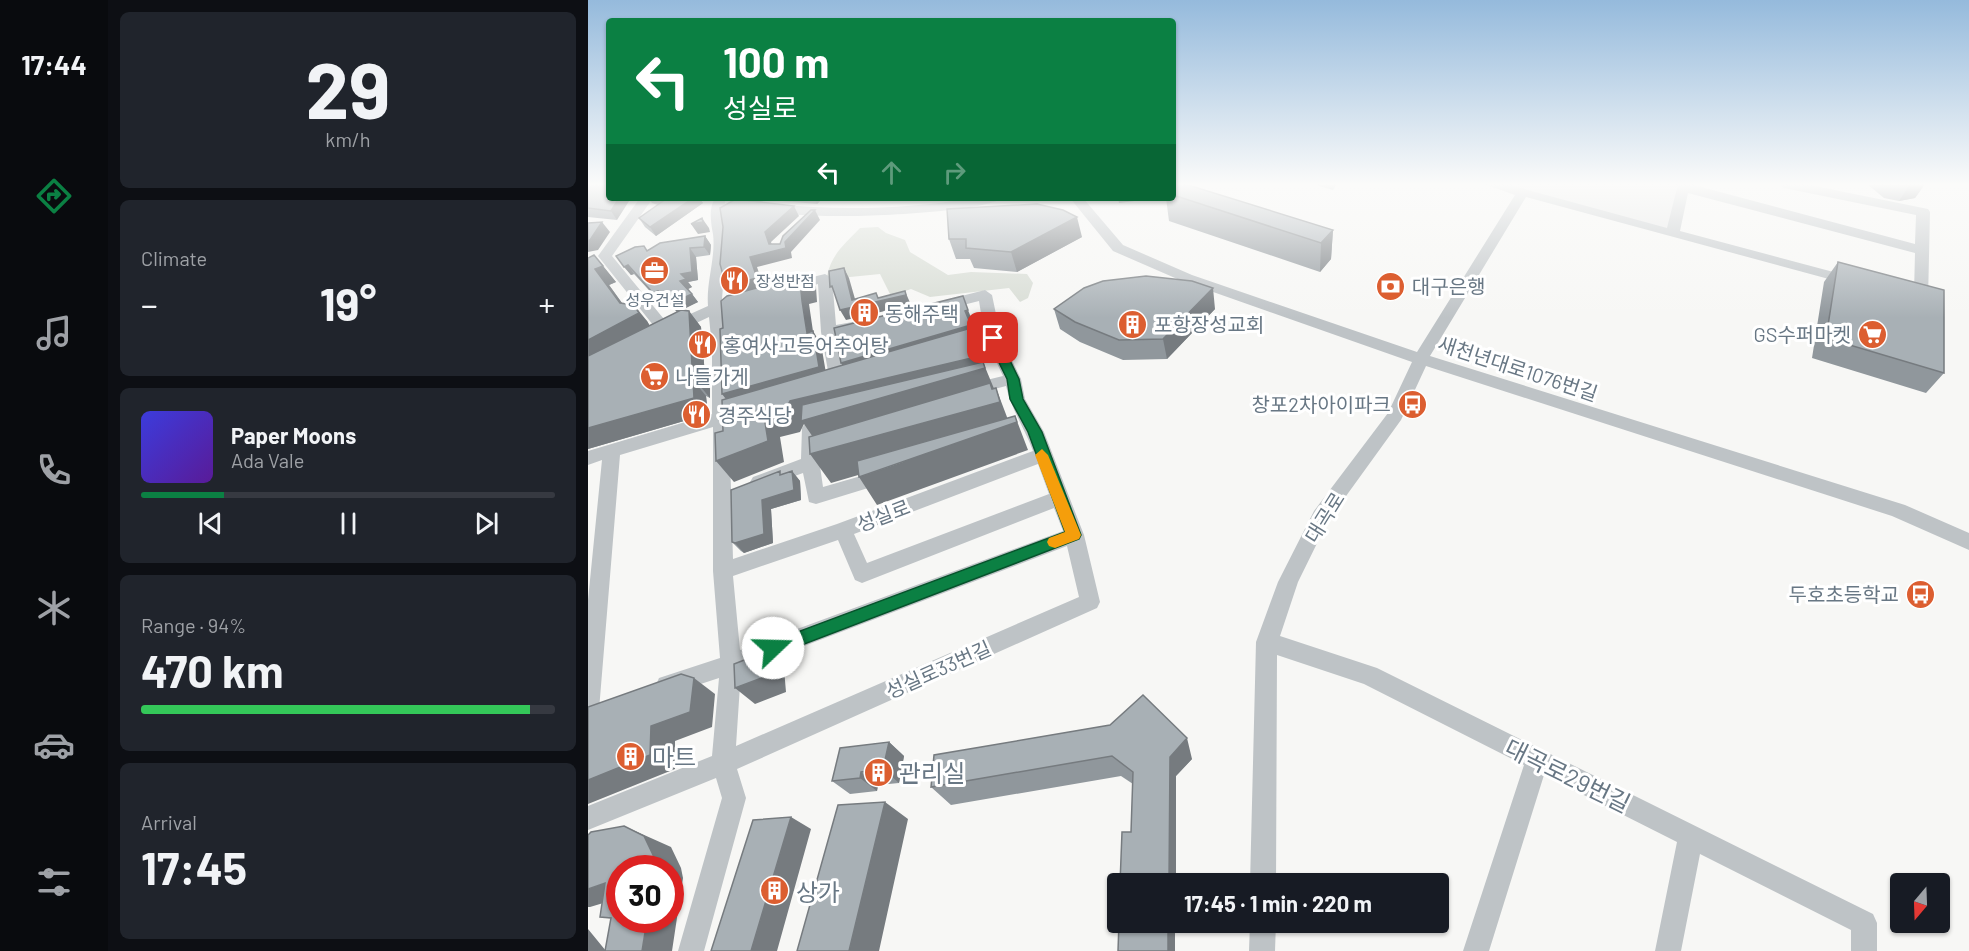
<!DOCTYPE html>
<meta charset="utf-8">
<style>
:root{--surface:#171b24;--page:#20242c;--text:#f1f3f6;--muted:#9ea1a6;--line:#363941;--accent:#0b8043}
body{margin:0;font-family:Barlow,"Noto Sans KR",sans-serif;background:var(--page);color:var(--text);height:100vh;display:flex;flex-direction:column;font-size:22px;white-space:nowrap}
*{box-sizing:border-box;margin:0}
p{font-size:20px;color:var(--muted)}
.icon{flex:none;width:33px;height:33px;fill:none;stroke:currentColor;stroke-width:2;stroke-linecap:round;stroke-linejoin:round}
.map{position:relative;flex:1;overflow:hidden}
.side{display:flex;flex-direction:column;gap:12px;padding:12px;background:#0d0f14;width:480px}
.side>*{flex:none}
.hud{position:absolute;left:18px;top:18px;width:570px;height:183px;border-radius:6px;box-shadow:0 2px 4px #0004;background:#0b8043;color:#fff;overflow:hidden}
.needle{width:39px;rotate:199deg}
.fabs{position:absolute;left:1302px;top:873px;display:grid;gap:12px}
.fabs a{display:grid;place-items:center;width:60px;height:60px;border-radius:6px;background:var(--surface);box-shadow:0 2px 4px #0004;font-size:30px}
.speed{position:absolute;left:18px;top:855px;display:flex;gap:12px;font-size:30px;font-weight:700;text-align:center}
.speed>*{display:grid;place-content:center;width:78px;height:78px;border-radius:50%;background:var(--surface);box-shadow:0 2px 4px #0004;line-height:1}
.speed .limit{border:9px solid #d22;background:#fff;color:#111}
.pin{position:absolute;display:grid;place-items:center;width:51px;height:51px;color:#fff;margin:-26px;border-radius:12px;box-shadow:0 3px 9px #0006}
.me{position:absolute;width:66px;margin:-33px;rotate:69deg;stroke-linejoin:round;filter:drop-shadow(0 0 4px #0008)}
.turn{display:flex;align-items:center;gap:21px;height:126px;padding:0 18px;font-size:27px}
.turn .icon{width:78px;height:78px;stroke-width:2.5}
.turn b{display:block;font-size:42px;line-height:51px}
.lanes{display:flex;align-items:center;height:57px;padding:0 18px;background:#0003;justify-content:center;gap:30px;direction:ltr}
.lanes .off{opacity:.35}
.big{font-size:45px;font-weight:700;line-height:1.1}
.side .card{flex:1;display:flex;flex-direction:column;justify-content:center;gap:9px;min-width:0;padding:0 21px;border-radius:9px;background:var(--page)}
.side .dial{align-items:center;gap:0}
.dial b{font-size:78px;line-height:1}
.song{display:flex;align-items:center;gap:18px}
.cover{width:72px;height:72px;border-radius:9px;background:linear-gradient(135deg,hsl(240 70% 55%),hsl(270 70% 35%))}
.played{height:6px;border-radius:3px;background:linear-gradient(90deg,var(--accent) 20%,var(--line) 20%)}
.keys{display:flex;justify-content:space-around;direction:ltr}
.heat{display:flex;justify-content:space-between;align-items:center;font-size:33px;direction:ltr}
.charge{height:9px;border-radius:4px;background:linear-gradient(90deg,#34c759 94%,var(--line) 0)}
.trip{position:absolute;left:519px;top:873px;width:342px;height:60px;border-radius:6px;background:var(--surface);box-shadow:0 2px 4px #0004;font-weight:700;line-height:60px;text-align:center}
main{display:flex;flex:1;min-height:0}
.tab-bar{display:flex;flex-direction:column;width:108px;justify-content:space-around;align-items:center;background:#090b0e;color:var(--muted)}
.tab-bar .icon{width:42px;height:42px}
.tab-bar .on{color:var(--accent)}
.tab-bar b{font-size:27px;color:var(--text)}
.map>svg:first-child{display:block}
.built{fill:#e5e6e6}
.green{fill:#d7dcd4}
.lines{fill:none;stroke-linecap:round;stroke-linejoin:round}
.street{fill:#bec3c6;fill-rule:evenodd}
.wall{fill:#90979c}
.shaded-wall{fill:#767b7f}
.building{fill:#a8b0b5;stroke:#767b7f;stroke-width:1.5}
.route{fill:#0b8043;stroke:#07532c;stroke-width:1.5}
.slow{fill:#f59e0b}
.labels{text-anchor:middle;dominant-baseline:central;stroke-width:6;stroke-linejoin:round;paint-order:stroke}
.far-poi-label{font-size:16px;fill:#687784;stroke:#fff;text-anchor:start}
.poi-label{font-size:20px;fill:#687784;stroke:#fff;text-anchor:start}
.street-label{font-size:20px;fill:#687784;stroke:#fff}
.near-poi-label{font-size:24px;fill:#687784;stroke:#fff;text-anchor:start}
.near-street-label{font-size:24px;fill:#687784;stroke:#fff}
</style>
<main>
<nav class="tab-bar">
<b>17:44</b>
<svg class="icon on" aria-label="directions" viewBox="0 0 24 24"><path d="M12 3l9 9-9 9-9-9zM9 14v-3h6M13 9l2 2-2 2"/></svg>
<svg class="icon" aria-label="music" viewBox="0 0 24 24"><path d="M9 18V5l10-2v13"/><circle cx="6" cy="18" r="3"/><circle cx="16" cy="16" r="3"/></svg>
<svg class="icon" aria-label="phone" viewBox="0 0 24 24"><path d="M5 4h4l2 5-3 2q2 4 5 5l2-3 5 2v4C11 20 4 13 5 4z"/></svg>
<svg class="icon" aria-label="climate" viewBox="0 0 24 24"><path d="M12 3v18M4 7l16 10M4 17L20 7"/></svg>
<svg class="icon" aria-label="car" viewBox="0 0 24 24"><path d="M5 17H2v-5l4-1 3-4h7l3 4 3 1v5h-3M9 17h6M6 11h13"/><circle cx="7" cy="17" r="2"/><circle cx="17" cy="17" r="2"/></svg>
<svg class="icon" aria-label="filters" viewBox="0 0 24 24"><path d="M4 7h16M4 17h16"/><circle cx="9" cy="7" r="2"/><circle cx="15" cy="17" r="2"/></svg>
</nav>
<section class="side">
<div class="card dial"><b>29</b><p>km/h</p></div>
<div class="card"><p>Climate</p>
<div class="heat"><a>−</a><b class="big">19°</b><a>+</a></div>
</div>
<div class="card">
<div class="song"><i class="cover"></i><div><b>Paper Moons</b><p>Ada Vale</p></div></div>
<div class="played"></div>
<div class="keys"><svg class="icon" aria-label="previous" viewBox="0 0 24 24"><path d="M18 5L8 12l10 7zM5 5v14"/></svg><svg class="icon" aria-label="pause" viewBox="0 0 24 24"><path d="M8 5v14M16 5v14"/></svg><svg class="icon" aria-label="next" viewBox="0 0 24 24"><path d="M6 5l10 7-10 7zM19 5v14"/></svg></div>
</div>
<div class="card"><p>Range · 94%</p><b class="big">470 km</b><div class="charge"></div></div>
<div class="card"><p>Arrival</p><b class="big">17:45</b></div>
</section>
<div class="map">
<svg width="1381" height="951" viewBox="0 0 1381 951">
<rect width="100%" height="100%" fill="#f7f7f5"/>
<path class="built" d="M902,184H1096L1085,232Z"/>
<path class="green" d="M290,227L298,233L317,240L322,252L360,275L383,272L439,274L445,283L440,298L432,302L421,288L342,297L323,289L303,296L292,274L262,277L239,276C244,253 257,244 272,228Z"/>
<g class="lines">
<path class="street" d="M896,184H918L1079,228L1090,184H1102L1327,244L1328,215L1196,188L1190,184H1217L1340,209L1342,212L1340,300L1333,305L1322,301L1320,298L1326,294L1327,253L1100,193L1092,231L1268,278L1270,281L1263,285L938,197L842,356L1317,505L1381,533V550L1304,516L838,366L813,420L740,521L710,582L692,636L789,668L1285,914L1289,923V951H1263V930L1112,854L1093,951H1067L1089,842L956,775L901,951H875L936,765L776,684L689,655L688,884H662L668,642L690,582L726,511L800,413L824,362L594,281L525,251L482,198H495L535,245L604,275L829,352L927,195Z
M52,198H65L24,256L80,324L120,306C118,282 128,257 125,234C123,224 120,206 128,198H136L137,201L136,225L139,237L134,299L142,301L144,304L136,310L140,348L141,409L148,411L150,415L148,419L141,421L145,559L249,524L445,451C437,429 423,409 418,386L380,396L374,394L372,390L374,386L415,376L397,338L391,301L355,310L348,305L350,302L397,290L404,295L413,338L433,379L437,399L456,432L496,535L512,602L509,608L149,769L158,798L116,951H90L134,798L128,778L0,830V806L124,756L131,678L79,695L71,692L68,685L71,678L132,658L125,571V427L32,455L11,710L8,718L0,721V600L14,460L0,465V451L124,414V348L121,317L83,335H73L10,256ZM450,464L461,494L279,563L266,534ZM466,508L475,531L152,650L145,576L250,540L267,580L274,583ZM479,546L491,597L148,746L153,670Z
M385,198H414C398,214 196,224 180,208L186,204C253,211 319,209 385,198Z
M237,274L244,278L248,325L270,321L278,326L275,330L249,335L258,382L256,386H244L242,382L233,332L230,284L201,292L194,287L196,284Z
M240,418L246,420L249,424L246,428L231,432V453L238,454L241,459L238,464L232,466L235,487L297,469L303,471L306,476L303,481L228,504L221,502L215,473L171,489L165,487L162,482L165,477L213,459L214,428L217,424Z
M662,922H688L687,951H661Z"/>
</g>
<path class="wall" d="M0,184H21L29,220L0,217Z
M585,184L745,230L743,259L732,272L581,221L578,198H585Z
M725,184H749L745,190Z
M1279,184H1337L1327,198L1311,201L1296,198Z
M60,198H111L115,203L68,236L57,227L51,218L70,205L64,203Z
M171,198H235L229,204L172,199Z
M117,236L123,245L122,255L108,257L110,280L100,282L104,287L100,289L110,302L94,310L101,311L113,327L117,375L122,382V398L118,396L120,414L0,449V258L6,255L28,282L21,285L34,303L59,321L62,326L89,312L77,299L72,302L46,274L43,275L28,256L59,250Z
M494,237L429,272L386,268L382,259H368L361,239Z
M1250,262L1356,373L1338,393L1224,358L1236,282Z
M466,309H627L579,359L535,360L492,342L472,329Z
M204,471L212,481L213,500L183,509L185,543L156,553L153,551L144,542L194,474Z
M522,725L604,759L588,776V884H532L543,832L545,784L533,776L363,805L343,787Z
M301,742L316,756L311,783L290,785L289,791L262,794L244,781Z"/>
<path class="shaded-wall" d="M1322,184H1337L1327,198L1311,201Z
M31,198H43L29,220L23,211Z
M105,198H111L115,203L68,236L62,227Z
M226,198H235L229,204Z
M530,198H570L531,203Z
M206,206L211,216L183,242L186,251L197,242L227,210L232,220L203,252L204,258L169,267L176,288L145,296L138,286L162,257L181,244L177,232Z
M489,217L494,237L429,272L423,252Z
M114,218L121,228L122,232L110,234L103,224Z
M14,222L22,232L10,250L0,252V241Z
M745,230L743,259L732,272L733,243Z
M117,236L123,245L122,255L116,247Z
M102,248L108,257L110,280L100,282L104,287L98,290L92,281L93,274Z
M40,265L46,274L43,275L36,267Z
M15,266L28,282L21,285L44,317L46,305L59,321L64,330L0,364V340L32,303L7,269Z
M256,268L261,278L269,306L292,301L317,291L323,305L258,320L252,310L264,300Z
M221,274L228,287L229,302L221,304L227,345L219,333L214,301L213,291Z
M625,288L627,309L579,359L575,339Z
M70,291L77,299L72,302L65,293Z
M104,294L110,302L89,312L82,304Z
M380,310L384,320L381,321L377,311Z
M101,311L113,327L117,375L122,382V398L108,381L104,366Z
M383,325L397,367L407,391L408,388L422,425L427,416L440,450L289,505L271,477L318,461L243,483L222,454L233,449L216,424L212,432L192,437L196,462L146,482L128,461L176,416L202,401L259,373L253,363Z
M225,331L233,344L239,379L144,407L134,394Z
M105,380L118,396L120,414L0,449V428Z
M204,471L212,481L213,500L183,509L185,543L156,553L147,543L174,500Z
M177,652L196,669L198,692L167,704L147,688Z
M106,678L127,694L124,727L87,741V769L0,804V780L63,726Z
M599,738L604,759L588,776V884H581L582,757Z
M301,742L316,756L311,783L295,769Z
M273,772L290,785L289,791L272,778Z
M297,802L320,819L291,951H261Z
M203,817L223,829L189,951H163Z
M36,826L83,847L93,868L95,878L84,951H54L59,920H82V868H68Z
M17,883L32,898L2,907H0V889Z
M580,922H587V951H580Z
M0,929L18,951H0Z"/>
<path class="building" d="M0,184H21V198H31L23,211L0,208Z
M585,184H597L745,230L733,243L585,195Z
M73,198H105L62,227L51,218L78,199Z
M148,199L206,206L177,232L181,244H192L195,236L223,210H227L197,242L198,248L162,257L169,278L138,286L132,264L135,227L132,208Z
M449,204L475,210L489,217L423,252L378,248V239H361L359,209Z
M114,218L115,222L103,224Z
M14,222L2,240L0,241V223Z
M117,236L116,247L102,248L104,272L93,274L98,279L92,281L104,294L82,304L70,291L65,293L40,265L36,267L28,256L47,247L56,246L59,251L72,243Z
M6,255L15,266L7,269L32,303L46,305L51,313L0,340V258Z
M1250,262L1356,290V373L1238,338Z
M256,268L264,300L288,293L290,298L317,291L318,295L252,310L244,286L242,287L241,271Z
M221,274V289L213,291L214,301L219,333L225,331L231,367L134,394L132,329L135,328L133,301L139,296Z
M558,276L604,281L625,288L575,339L531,340L487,322L466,309L496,288L515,281Z
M375,296L380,310L377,311L383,325L253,363L246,328Z
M93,310L101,311L104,366L109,365L108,381L105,380L106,398L0,428V356Z
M383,328L392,356L202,401L197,411L176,416L180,441L128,461L127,433L135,431L134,400Z
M395,362L397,368L213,421L214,405Z
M402,383L404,389L408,388L412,402L222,454L221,437Z
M427,416L429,422L271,477L269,461Z
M192,471V475L204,471L206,490L174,500L176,534L147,543L144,542L143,490Z
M177,652L179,676L147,688L146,664Z
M93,674L106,678L102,712L63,726L62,755L0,780V707Z
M555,695L599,738L582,757L581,884H532L534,832H543L545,772L524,756L343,787L346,755L522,725Z
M301,742L295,769L273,772L272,778L244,781L252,748Z
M297,802L261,951H209L250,805Z
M203,817L163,951H123L165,820Z
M36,826L56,836L66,857L68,868H32V920H59L54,951H17L23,918L12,917L17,883L0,889V835L3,832Z
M531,922H580V951H530Z"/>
<linearGradient id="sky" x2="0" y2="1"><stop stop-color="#95badc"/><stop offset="0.58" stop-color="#fbfbfa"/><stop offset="1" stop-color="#fbfbfa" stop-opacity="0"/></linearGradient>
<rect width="1381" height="318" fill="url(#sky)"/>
<path class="route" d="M405,334L411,338L431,379L435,399L454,432L493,535L491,539L185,656L180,653L177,648L180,643L477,532L440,432L422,399L419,379L399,338Z"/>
<path class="slow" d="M454,449L460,455L493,535L491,539L467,548L461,546L459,542L461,538L477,532L447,455Z"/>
<defs>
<symbol id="office-disc" viewBox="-11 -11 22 22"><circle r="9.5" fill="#dc5e30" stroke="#fff"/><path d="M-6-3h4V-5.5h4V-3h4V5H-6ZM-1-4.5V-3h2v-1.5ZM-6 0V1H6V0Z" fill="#fff"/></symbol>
<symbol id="restaurant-disc" viewBox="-11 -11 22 22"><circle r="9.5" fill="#dc5e30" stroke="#fff"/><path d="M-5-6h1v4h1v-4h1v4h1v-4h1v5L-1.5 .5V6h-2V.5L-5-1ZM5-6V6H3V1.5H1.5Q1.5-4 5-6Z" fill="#fff"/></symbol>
<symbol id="bank-disc" viewBox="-11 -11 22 22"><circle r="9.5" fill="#dc5e30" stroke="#fff"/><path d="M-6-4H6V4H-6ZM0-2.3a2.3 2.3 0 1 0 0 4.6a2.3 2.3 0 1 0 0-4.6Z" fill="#fff"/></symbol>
<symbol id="building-disc" viewBox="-11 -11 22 22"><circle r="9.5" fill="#dc5e30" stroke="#fff"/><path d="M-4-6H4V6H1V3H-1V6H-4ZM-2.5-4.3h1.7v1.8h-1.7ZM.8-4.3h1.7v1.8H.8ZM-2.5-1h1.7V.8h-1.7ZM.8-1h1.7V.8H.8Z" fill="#fff"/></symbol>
<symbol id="supermarket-disc" viewBox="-11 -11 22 22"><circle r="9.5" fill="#dc5e30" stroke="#fff"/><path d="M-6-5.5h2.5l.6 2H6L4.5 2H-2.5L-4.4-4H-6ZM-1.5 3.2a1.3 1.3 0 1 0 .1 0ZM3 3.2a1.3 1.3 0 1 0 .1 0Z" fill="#fff"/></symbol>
<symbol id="bus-disc" viewBox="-11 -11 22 22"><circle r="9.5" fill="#dc5e30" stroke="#fff"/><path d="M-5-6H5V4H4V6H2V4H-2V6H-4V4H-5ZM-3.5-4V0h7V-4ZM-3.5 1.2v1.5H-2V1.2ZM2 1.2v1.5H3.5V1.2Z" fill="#fff"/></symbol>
</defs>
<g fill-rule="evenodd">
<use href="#office-disc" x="50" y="254" width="33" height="33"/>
<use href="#restaurant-disc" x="130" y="264" width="33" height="33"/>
<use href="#bank-disc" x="786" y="270" width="33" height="33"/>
<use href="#building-disc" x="260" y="296" width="33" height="33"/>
<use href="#building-disc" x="528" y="308" width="33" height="33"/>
<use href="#supermarket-disc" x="1268" y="318" width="33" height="33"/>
<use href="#restaurant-disc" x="98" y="328" width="33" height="33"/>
<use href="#supermarket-disc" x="50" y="360" width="33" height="33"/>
<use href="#bus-disc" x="808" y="388" width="33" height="33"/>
<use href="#restaurant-disc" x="92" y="398" width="33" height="33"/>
<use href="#bus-disc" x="1316" y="578" width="33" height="33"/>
<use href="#building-disc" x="26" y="740" width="33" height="33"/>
<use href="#building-disc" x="274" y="756" width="33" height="33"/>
<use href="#building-disc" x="170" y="874" width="33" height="33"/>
</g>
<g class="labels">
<g class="far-poi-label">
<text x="168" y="280">장성반점</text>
<text x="67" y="299" text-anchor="middle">성우건설</text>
</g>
<g class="poi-label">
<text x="824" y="286">대구은행</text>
<text x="297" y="313">동해주택</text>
<text x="566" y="324">포항장성교회</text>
<text x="1263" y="334" text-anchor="end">GS수퍼마켓</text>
<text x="135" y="345">홍여사고등어추어탕</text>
<text x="87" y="376">나들가게</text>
<text x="803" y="404" text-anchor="end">창포2차아이파크</text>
<text x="130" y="415">경주식당</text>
<text x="1311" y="594" text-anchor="end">두호초등학교</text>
</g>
<g class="street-label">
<text transform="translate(930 368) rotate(18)">새천년대로1076번길</text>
<text transform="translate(295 515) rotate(-21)">성실로</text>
<text transform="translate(736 517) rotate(-58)">대곡로</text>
<text transform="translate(350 669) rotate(-24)">성실로33번길</text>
</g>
<g class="near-poi-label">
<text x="64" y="756">마트</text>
<text x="311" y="772">관리실</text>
<text x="208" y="891">상가</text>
</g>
<g class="near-street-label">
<text transform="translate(980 775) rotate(26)">대곡로29번길</text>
</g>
</g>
</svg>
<div class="fabs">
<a><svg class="needle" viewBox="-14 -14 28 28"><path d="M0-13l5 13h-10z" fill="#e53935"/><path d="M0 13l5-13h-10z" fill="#9ea1a6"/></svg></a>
</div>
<div class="speed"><div class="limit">30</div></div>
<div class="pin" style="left:405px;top:338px;background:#d93025"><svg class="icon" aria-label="arrive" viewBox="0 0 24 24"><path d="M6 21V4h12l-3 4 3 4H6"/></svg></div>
<svg class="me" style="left:185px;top:648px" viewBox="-20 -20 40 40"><circle r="19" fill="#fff"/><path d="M0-13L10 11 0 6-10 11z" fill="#0b8043"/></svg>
<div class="trip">17:45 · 1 min · 220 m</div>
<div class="hud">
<div class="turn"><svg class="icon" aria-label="left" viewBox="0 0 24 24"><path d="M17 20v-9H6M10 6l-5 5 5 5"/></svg><div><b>100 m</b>성실로</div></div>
<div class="lanes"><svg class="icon" aria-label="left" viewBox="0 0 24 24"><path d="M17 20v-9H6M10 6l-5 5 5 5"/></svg><svg class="icon off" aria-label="ahead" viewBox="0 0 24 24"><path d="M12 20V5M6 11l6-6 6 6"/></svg><svg class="icon off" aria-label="right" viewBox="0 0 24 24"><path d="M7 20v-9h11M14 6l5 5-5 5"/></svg></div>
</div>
</div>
</main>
